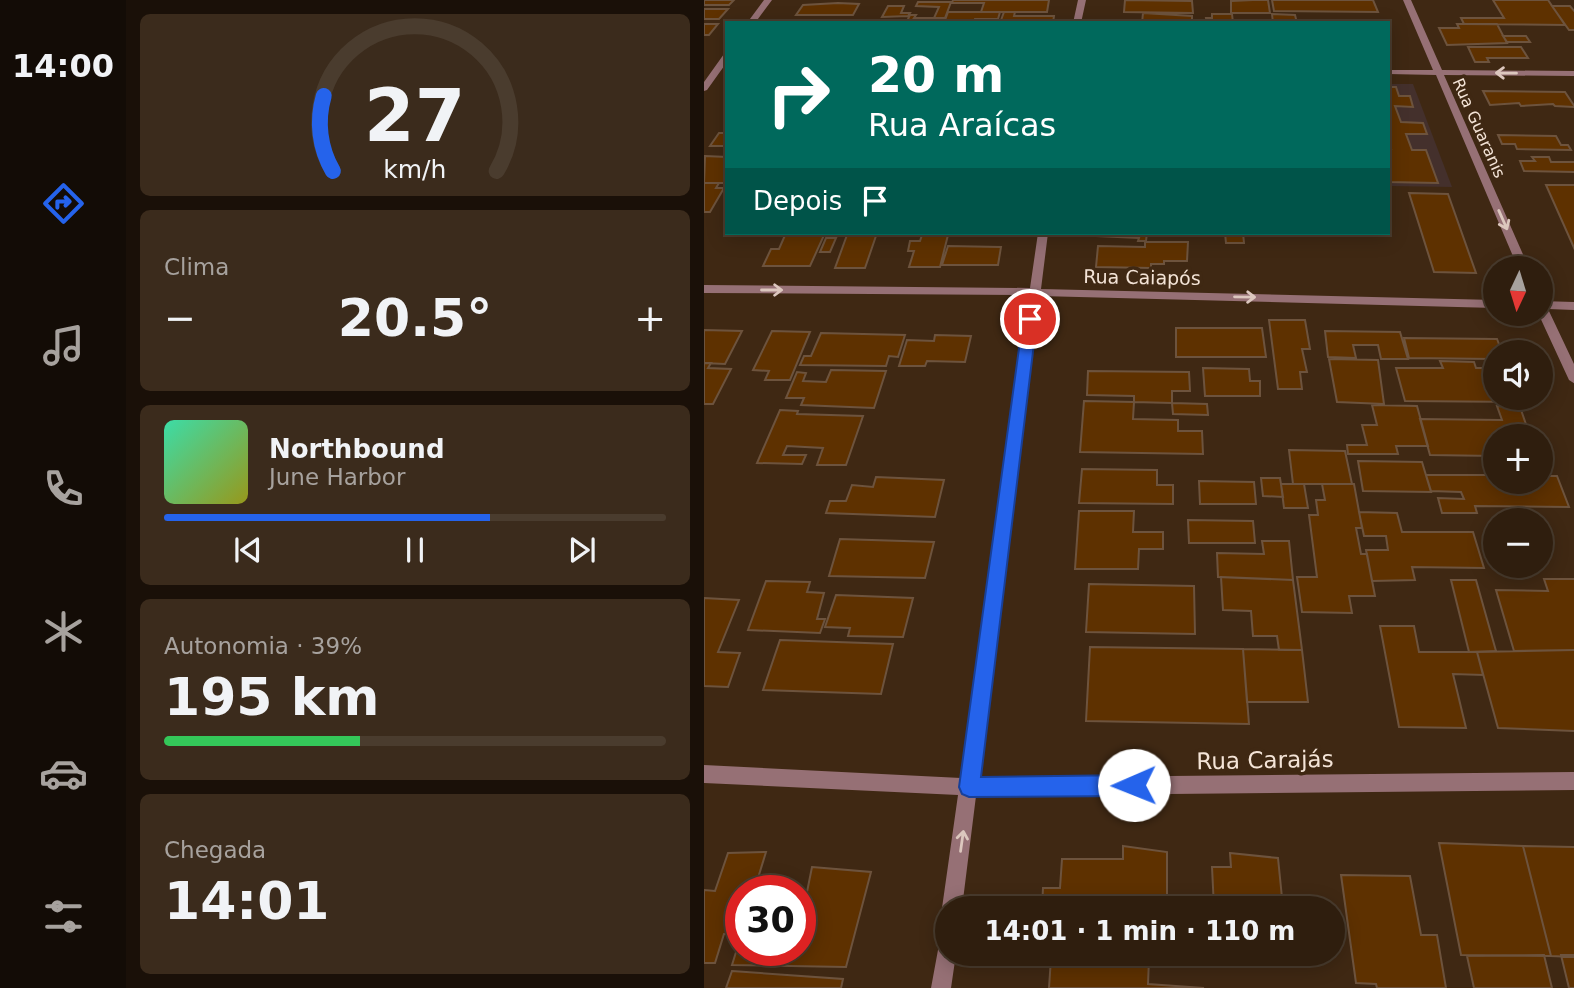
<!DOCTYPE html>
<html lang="pt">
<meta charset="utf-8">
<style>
:root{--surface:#2f1e0e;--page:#3b2b1c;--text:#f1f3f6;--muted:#a7a29e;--line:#4a3c2e;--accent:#2563eb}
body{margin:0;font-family:"DejaVu Sans",sans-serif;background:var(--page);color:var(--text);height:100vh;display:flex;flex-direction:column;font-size:26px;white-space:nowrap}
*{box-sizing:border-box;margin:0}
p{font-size:23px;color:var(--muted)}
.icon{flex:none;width:38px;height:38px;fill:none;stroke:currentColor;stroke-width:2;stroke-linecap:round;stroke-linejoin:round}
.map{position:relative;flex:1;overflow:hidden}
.drawer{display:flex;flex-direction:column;gap:14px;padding:14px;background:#1a1008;width:578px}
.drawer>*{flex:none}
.hud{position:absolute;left:21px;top:21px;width:665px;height:214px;border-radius:0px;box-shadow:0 4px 18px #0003,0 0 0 2px var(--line);background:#00695c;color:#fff;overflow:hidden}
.needle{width:46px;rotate:184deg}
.buttons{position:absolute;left:779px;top:256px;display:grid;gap:14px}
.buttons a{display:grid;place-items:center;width:70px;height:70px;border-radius:50%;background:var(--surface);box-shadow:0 4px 18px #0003,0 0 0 2px var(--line);font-size:35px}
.speed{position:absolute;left:21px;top:875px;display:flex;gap:14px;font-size:35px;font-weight:700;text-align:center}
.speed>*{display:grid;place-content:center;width:91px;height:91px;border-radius:50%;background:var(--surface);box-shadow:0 4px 18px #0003,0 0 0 2px var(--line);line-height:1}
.speed .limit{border:10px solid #d22;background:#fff;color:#111}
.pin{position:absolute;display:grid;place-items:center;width:60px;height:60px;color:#fff;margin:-30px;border:4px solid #fff;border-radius:50%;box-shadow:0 2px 7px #0007}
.me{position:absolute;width:77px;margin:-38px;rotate:269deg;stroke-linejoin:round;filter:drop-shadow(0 0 5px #0008)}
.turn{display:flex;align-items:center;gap:24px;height:147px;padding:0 28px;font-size:32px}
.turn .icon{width:91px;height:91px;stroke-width:2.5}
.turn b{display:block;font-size:49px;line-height:60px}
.then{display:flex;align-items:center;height:66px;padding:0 28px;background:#0003;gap:14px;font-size:26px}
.big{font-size:52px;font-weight:800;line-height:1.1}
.drawer .card{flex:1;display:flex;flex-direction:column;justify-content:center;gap:10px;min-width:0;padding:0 24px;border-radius:10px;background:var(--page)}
.drawer .dial{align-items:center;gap:0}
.dial svg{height:182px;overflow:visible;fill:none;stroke:var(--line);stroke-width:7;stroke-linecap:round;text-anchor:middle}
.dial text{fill:var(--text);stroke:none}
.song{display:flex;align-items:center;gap:21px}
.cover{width:84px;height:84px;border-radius:10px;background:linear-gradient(135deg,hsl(160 70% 55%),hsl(60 70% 35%))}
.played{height:7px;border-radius:4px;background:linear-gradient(90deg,var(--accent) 65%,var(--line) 65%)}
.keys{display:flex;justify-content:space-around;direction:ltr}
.heat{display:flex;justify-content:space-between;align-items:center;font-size:38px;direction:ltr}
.charge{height:10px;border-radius:5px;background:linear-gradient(90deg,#34c759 39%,var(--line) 0)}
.trip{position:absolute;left:231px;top:896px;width:410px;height:70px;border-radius:35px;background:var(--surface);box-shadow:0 4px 18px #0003,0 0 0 2px var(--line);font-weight:800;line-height:70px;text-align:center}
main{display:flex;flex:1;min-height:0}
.tab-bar{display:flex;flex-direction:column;width:126px;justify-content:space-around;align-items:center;background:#130c06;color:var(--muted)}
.tab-bar .icon{width:49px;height:49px}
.tab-bar .active{color:var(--accent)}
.tab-bar b{font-size:32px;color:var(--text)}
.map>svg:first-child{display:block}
.education{fill:#44302c}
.building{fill:#5e3100;stroke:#6d533d;stroke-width:2}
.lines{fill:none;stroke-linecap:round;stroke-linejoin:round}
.street{fill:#967075;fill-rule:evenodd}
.oneway{stroke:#dcc7be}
.route{fill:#2563eb;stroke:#184099;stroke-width:2}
.labels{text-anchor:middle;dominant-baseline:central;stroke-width:7;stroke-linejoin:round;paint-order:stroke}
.far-street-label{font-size:16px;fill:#f4e4d7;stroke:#3f2813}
.street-label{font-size:19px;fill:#f4e4d7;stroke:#3f2813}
.near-street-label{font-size:23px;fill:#f4e4d7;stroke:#3f2813}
</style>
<main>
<nav class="tab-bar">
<b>14:00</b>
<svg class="icon active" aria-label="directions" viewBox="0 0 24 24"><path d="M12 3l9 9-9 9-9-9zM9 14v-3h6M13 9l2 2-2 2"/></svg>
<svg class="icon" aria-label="music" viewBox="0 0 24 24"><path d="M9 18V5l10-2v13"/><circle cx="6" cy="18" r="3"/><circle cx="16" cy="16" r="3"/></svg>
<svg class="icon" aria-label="phone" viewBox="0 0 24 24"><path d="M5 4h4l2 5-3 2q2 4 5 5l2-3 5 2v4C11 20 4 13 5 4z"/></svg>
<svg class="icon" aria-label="climate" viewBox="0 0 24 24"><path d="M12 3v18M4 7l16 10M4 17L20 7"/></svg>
<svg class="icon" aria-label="car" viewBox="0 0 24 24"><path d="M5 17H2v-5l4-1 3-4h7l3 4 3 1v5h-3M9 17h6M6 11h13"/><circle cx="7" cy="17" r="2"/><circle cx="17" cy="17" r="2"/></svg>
<svg class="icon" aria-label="filters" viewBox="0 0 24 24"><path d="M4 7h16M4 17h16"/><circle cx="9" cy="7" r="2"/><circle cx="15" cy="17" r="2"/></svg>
</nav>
<section class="drawer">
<div class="card dial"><svg viewBox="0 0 100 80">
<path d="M14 69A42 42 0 1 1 86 69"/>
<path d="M14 69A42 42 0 0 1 10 36" stroke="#2563eb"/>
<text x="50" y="56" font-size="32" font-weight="700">27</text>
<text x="50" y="72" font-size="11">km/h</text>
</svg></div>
<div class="card"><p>Clima</p>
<div class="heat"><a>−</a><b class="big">20.5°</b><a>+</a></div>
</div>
<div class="card">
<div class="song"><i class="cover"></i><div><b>Northbound</b><p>June Harbor</p></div></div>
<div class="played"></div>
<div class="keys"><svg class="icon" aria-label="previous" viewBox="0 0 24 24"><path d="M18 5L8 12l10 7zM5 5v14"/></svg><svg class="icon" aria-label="pause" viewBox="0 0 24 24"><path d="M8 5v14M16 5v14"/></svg><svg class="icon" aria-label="next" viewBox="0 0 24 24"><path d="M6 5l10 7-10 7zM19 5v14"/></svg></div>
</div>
<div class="card"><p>Autonomia · 39%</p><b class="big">195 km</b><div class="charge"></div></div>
<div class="card"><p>Chegada</p><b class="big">14:01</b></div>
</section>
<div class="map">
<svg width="871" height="988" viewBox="0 0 871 988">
<rect width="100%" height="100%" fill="#3f2813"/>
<path class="education" d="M684,84H709L748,187L684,186Z"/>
<path class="building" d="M0,0H30L25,5H0Z
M249,0H345L343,12H277L280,3H248Z
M421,0L488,1L489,13L420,12Z
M549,0H564L566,13H527V1Z
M568,0H669L674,12L570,11Z
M789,0H844L861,25L760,24L757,18H800Z
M214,2H247L241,18H230L235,7L212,6Z
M134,3L155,4L149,15H92L99,5Z
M184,6H200L197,13H206L204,16L178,17Z
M848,6H866L871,12V30H865Z
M0,9H24L15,19H0Z
M244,12H296L294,19H271L270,23H240Z
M300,12H311L310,16H350L349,23H296Z
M439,13L488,16V23H438Z
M508,14H528L529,23H503L502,18H508Z
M568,14L591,15L593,23H569Z
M206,15H212L210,18H240L239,23H202Z
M0,24H14L5,35H0Z
M753,24H793L803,43L743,45L735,28H755Z
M799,36H822L826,42H803Z
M764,47H817L824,58H783L785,62H771Z
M684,87H692L695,96H706L709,107L691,106L697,122L719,123L723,134H702L708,150H722L734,183L684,182V149H687L684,139Z
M779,91L861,92L871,107L851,106L849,104L817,106L815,103L786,105Z
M15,133H23V146H6Z
M794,135L852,136L857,145H864L867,150L813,149L811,144H798Z
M1,156L23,157V183H0Z
M828,157H845L847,162H871V172L820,171L816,161H831Z
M0,183H15L12,188H20L6,212H0Z
M842,185H871V250Z
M705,193L744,194L772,273L730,272Z
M82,233H121L106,266H59L67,249H75Z
M151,233H173L161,268H131L143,235Z
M394,233H454H443L442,241H434L435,238L393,236Z
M521,233H539L540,243H522Z
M218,235H244L236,267H205L210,251H204L206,241H216Z
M122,238H132L126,252H116Z
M441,242H484L483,261H460V264H447V268L392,267L394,246L441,247Z
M244,246L297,247L294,265H238Z
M565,320H601L606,349H598L603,372H596L598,389H574Z
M472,328H558L562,357H472Z
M0,330L38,331L21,364L0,363Z
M68,331L106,332L86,380H61L65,371L49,370Z
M621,331L696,332L704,359H677L674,345H649L652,358L624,357Z
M117,333L201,335L194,357L185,356L182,366L96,365L100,356H107Z
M231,335L267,336L261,362L223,361L221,366H195L203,340L230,341Z
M700,338L793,339L798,352H791V359L705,358Z
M625,359L674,360L680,404L633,402Z
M736,361L770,362L772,368H791V397H816L818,402L701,401L692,368H739Z
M0,363H7L4,368L27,369L9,404H0Z
M499,368L545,369L546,381H556V396H501Z
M127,370L182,371L170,408L97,405L100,398H82L93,372L102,373L99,381L122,382Z
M384,371L485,372L486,391H468V403L430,402V396L383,395Z
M380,401L430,402L429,419L474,420V431H498L499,454L376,452Z
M468,403L503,404L504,415L469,414Z
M668,405L713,406L724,446H692L694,454H644L643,445H663L658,425H673Z
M793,406L816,407L826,436H791V456L726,455L716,419L798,420Z
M76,410L94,411L93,414L159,416L142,465H113L119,448L83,446L79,455H102L98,464L53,463Z
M585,450L641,451L648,484H589Z
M654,461L718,462L727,492L659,491Z
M378,469L453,470V485H469V504L375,503Z
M722,475H791V481H836V476H853L865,507L771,506L773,513H738L734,498L760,499L757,492L727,491Z
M172,477L240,480L231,517L122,513L126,501H142L148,485L169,487Z
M557,478H576L579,497L559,496Z
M495,481L550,482L552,504H496Z
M577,484H600L604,508H580Z
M618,484H650L658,528H652L657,554H663L671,596H645L648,613L598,612L593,577H613L605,515H614L612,500H621Z
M375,511H430L429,532H459V549H435L434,569H371Z
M655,512L693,513L698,532H769L780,568L708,567L711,580L668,581L662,550H684L682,536H660Z
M484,520L549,521L551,543H485Z
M136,539L230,542L221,578L125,576Z
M558,541H585L589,580L514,577L513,553L560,554Z
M517,577L589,580L598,650H575L573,636H549L547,611L519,610Z
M840,579H871V650L810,651L792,590L844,591Z
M747,580H772L792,651L765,652Z
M62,581L106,582L103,592L120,593L113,619H121L116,633L44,630Z
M385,584L490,586L491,634L382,632Z
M132,595L209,598L199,637L144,636L146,628L121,627Z
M0,598L35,600L14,652L36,653L24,687L0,686Z
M676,626H710L715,652H773L779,675L749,674L762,728L695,727Z
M76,640L189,644L177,694L59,690Z
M386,647L539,649L545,724L382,721Z
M539,649L598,650L604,702H543Z
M871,650V731L794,728L773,652Z
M735,843L819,846L847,956L757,955Z
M419,846L463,852V908H338L339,888H356L358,859H419Z
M819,846L871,847V957L847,956Z
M62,852L50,891H37V934H20L11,963H0V890L11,891L24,853Z
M526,853L574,858L579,908H510L508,867H527Z
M108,867L167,872L142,967L28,965L37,936V950H96V892H103Z
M637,875L706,876L717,935H733L742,988H673L672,984L652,983Z
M840,955L848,988H770L763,956Z
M857,955H871V988H865Z
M347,958L445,959L444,984L500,988H345Z
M28,971L139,979L137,988H22Z"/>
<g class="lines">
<path class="street" d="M60,0H68L51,23H43Z
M374,0H382L377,23H369Z
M699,0H707L738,70L871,71V76L740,75L825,268H814L732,75L684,74V70H729Z
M20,54H23V62L3,90L0,91V82Z
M334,233H344L337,289L791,300V308L336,296L274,778L871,772V790L272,796L258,908H243V916L238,908L254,795L0,783V765L257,778L325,295L0,293V285L326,288Z
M836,301L871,302V310L844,309L871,366V384L865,380L834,313H836Z
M243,936V954H252L247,988H227L236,939Z"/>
</g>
<defs><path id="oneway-shaft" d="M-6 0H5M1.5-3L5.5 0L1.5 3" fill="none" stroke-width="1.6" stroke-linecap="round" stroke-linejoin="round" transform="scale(1.75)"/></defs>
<g class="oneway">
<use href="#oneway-shaft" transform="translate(802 73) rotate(-179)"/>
<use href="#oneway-shaft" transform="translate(799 220) rotate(66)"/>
<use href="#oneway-shaft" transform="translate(68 290)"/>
<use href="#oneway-shaft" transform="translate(541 297) rotate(1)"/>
<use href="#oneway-shaft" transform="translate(258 841) rotate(-82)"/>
</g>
<path class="route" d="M326,315L333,319L277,777L430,775L438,778L441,785L438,793L430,796L265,797L258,794L255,787L319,319Z"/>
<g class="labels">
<g class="far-street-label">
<text transform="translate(775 128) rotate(66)">Rua Guaranis</text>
</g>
<g class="street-label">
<text transform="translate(438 277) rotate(1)">Rua Caiapós</text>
</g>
<g class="near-street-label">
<text transform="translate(561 760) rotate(-1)">Rua Carajás</text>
</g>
</g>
</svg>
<div class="buttons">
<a><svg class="needle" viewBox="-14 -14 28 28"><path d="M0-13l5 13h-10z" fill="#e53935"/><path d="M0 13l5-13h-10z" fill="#a7a29e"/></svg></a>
<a><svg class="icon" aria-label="sound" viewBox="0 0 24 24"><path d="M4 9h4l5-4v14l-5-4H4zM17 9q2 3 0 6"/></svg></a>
<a>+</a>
<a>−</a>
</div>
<div class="speed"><div class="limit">30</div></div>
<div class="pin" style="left:326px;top:319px;background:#d93025"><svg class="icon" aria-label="arrive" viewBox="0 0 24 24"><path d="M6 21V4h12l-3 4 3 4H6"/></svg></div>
<svg class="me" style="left:430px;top:785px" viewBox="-20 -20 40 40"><circle r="19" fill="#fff"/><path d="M0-13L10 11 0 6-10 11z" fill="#2563eb"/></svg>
<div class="trip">14:01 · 1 min · 110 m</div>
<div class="hud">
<div class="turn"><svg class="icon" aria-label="right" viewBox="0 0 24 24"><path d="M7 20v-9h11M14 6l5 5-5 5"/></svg><div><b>20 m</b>Rua Araícas</div></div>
<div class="then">Depois<svg class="icon" aria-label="arrive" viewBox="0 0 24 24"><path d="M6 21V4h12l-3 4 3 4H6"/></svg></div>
</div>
</div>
</main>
